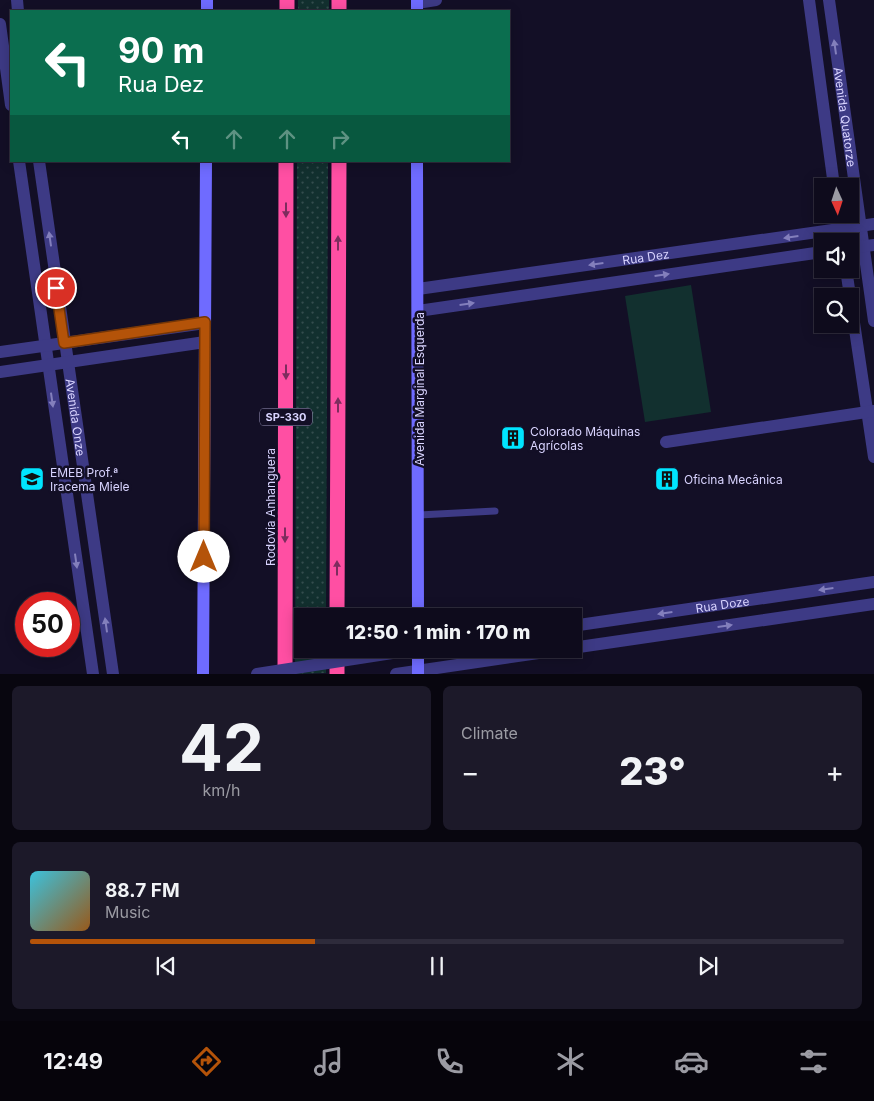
<!DOCTYPE html>
<meta charset="utf-8">
<style>
:root{--surface:#0e0b1c;--page:#1c1929;--text:#f1f3f6;--muted:#9b9ba3;--line:#2e2b3b;--accent:#b45309}
body{margin:0;font-family:Inter,sans-serif;background:var(--page);color:var(--text);height:100vh;display:flex;flex-direction:column;font-size:19px;white-space:nowrap}
*{box-sizing:border-box;margin:0}
p{font-size:16px;color:var(--muted)}
.icon{flex:none;width:28px;height:28px;fill:none;stroke:currentColor;stroke-width:2;stroke-linecap:round;stroke-linejoin:round}
.map{position:relative;height:674px;overflow:hidden}
.side{display:flex;flex-direction:column;gap:12px;padding:12px;background:#08060f;flex:1}
.side>*{flex:none}
.guide{position:absolute;left:10px;top:10px;width:500px;height:152px;border-radius:0px;box-shadow:0 2px 12px #0003,0 0 0 1px var(--line);background:#0b6e4f;color:#fff;overflow:hidden}
.needle{width:32px;rotate:177deg}
.buttons{position:absolute;left:814px;top:178px;display:grid;gap:10px}
.buttons a{display:grid;place-items:center;width:45px;height:45px;border-radius:0px;background:var(--surface);box-shadow:0 2px 12px #0003,0 0 0 1px var(--line);font-size:25px}
.speed{position:absolute;left:15px;top:592px;display:flex;gap:10px;font-size:25px;font-weight:700;text-align:center}
.speed>*{display:grid;place-content:center;width:65px;height:65px;border-radius:50%;background:var(--surface);box-shadow:0 2px 12px #0003,0 0 0 1px var(--line);line-height:1}
.speed .limit{border:8px solid #d22;background:#fff;color:#111}
.pin{position:absolute;display:grid;place-items:center;width:42px;height:42px;color:#fff;margin:-21px;border:2px solid #fff;border-radius:50%;box-shadow:0 1px 5px #0007}
.me{position:absolute;width:55px;margin:-28px;rotate:0deg;stroke-linejoin:round;filter:drop-shadow(0 0 4px #0008)}
.turn{display:flex;align-items:center;gap:18px;height:105px;padding:0 25px;font-size:22px}
.turn .icon{width:65px;height:65px;stroke-width:2.5}
.turn b{display:block;font-size:35px;line-height:42px}
.lanes{display:flex;align-items:center;height:48px;padding:0 25px;background:#0003;justify-content:center;gap:25px;direction:ltr}
.lanes .off{opacity:.35}
.big{font-size:38px;font-weight:800;line-height:1.1}
.side .widget{flex:1;display:flex;flex-direction:column;justify-content:center;gap:8px;min-width:0;padding:0 18px;border-radius:8px;background:var(--page)}
.side .dial{align-items:center;gap:0}
.dial b{font-size:65px;line-height:1}
.song{display:flex;align-items:center;gap:15px}
.cover{width:60px;height:60px;border-radius:8px;background:linear-gradient(135deg,hsl(190 70% 55%),hsl(30 70% 35%))}
.played{height:5px;border-radius:2px;background:linear-gradient(90deg,var(--accent) 35%,var(--line) 35%)}
.keys{display:flex;justify-content:space-around;direction:ltr}
.heat{display:flex;justify-content:space-between;align-items:center;font-size:28px;direction:ltr}
.side .tiles{flex:1;display:grid;gap:12px;grid-template-columns:1fr 1fr}
.widget:last-child{grid-column:span 2}
.trip{position:absolute;left:294px;top:608px;width:288px;height:50px;border-radius:0px;background:var(--surface);box-shadow:0 2px 12px #0003,0 0 0 1px var(--line);font-weight:800;line-height:50px;text-align:center}
.dock{display:flex;height:80px;justify-content:space-around;align-items:center;background:#06040b;color:var(--muted)}
.dock .icon{width:35px;height:35px}
.dock .selected{color:var(--accent)}
.dock b{font-size:22px;color:var(--text)}
.map>svg:first-child{display:block}
.grass{fill:url(#grass-dots)}
.pitch{fill:#12302f}
.lines{fill:none;stroke-linecap:round;stroke-linejoin:round}
.service{stroke:#3d3a85;stroke-width:7}
.minor{stroke:#3d3a85;stroke-width:12}
.secondary{stroke:#6f6bff;stroke-width:12}
.motorway{stroke:#ff4fa3;stroke-width:15}
.minor-bridge{stroke:#3d3a85;stroke-width:12}
.oneway{fill:#837fbc}
.oneway2{fill:#7d2c5e}
.route-casing{stroke:#753606;stroke-width:12}
.route{stroke:#b45309;stroke-width:9}
.labels{text-anchor:middle;dominant-baseline:central;stroke-width:5;stroke-linejoin:round;paint-order:stroke}
.shield{fill:#130f26;stroke:#9e99be;stroke-width:1}
.shield-label{font-size:11px;font-weight:bold;fill:#d9d4ff}
.street-label{font-size:12px;fill:#d9d4ff;stroke:#130f26}
.poi-label{font-size:12px;fill:#d9d4ff;stroke:#130f26;text-anchor:start}
</style>
<div class="map">
<svg width="874" height="674" viewBox="0 0 874 674">
<defs>
<pattern id="grass-dots" width="8" height="8" patternUnits="userSpaceOnUse" patternTransform="scale(1.25)"><rect width="8" height="8" fill="#12302f"/><path d="M2 2h.1M6 6h.1" fill="none" stroke="#344d4e" stroke-width="1.8" stroke-linecap="round"/></pattern>
</defs>
<rect width="100%" height="100%" fill="#130f26"/>
<path class="grass" d="M298,0H329V11H298Z
M297,161H328L326,616H302V649H326V673L295,674Z"/>
<path class="pitch" d="M691,285L711,412L645,422L625,296Z"/>
<g class="lines">
<path class="service" d="M419,515L495,511"/>
<g class="minor">
<path d="M17,0L18,11"/>
<path d="M809,0L834,186"/>
<path id="s1" d="M829,0L874,321"/>
<path d="M417,3L436,0"/>
<path d="M0,24L11,105"/>
<path d="M19,161L93,674"/>
<path id="s2" d="M39,161L113,674"/>
<path d="M838,214L842,241"/>
<path d="M850,248L874,245"/>
<path d="M846,269L874,457"/>
<path id="s3" d="M418,289L874,224"/>
<path d="M418,311L822,252"/>
<path d="M0,352L205,323"/>
<path d="M0,372L205,342"/>
<path d="M666,442L874,411"/>
<path id="s4" d="M572,626L874,582"/>
<path d="M572,648L874,604"/>
<path d="M396,674L566,649"/>
</g>
<path class="secondary" d="M207,11V0
M417,11V0
M417,161L418,616
M203,674L206,161
M418,674V649"/>
<path class="motorway" d="M287,11V0
M339,11V0
M337,616L339,161
M285,674L286,161
M337,674V649"/>
<path class="minor-bridge" d="M257,674L418,649"/>
</g>
<defs><path id="oneway-solid" d="M-6-.8H1V-3.2L6.5 0L1 3.2V.8H-6Z" transform="scale(1.25)"/></defs>
<g class="oneway">
<use href="#oneway-solid" transform="translate(835 47) rotate(-98)"/>
<use href="#oneway-solid" transform="translate(791 237) rotate(172)"/>
<use href="#oneway-solid" transform="translate(50 239) rotate(-98)"/>
<use href="#oneway-solid" transform="translate(596 264) rotate(172)"/>
<use href="#oneway-solid" transform="translate(662 275) rotate(-8)"/>
<use href="#oneway-solid" transform="translate(467 304) rotate(-8)"/>
<use href="#oneway-solid" transform="translate(52 400) rotate(82)"/>
<use href="#oneway-solid" transform="translate(76 561) rotate(82)"/>
<use href="#oneway-solid" transform="translate(826 589) rotate(172)"/>
<use href="#oneway-solid" transform="translate(665 613) rotate(172)"/>
<use href="#oneway-solid" transform="translate(106 625) rotate(-98)"/>
<use href="#oneway-solid" transform="translate(725 626) rotate(-8)"/>
</g>
<g class="oneway2">
<use href="#oneway-solid" transform="translate(286 210) rotate(90)"/>
<use href="#oneway-solid" transform="translate(338 243) rotate(-90)"/>
<use href="#oneway-solid" transform="translate(286 372) rotate(90)"/>
<use href="#oneway-solid" transform="translate(338 405) rotate(-90)"/>
<use href="#oneway-solid" transform="translate(285 535) rotate(90)"/>
<use href="#oneway-solid" transform="translate(337 568) rotate(-90)"/>
</g>
<g class="lines">
<defs>
<path id="route" d="M56,288L64,343L205,322L204,557"/>
</defs>
<use href="#route" class="route-casing"/>
<use href="#route" class="route"/>
</g>
<defs>
<symbol id="building-square" viewBox="-11 -11 22 22"><rect x="-9" y="-9" width="18" height="18" rx="4" fill="#00e5ff" stroke="#130f26"/><path d="M-4-6H4V6H1V3H-1V6H-4ZM-2.5-4.3h1.7v1.8h-1.7ZM.8-4.3h1.7v1.8H.8ZM-2.5-1h1.7V.8h-1.7ZM.8-1h1.7V.8H.8Z" fill="#111"/></symbol>
<symbol id="school-square" viewBox="-11 -11 22 22"><rect x="-9" y="-9" width="18" height="18" rx="4" fill="#00e5ff" stroke="#130f26"/><path d="M0-5L7-2L0 1L-7-2ZM-4 1L0 2.5L4 1V4Q0 6-4 4Z" fill="#111"/></symbol>
</defs>
<g fill-rule="evenodd">
<use href="#building-square" x="499" y="424" width="28" height="28"/>
<use href="#school-square" x="18" y="465" width="28" height="28"/>
<use href="#building-square" x="653" y="465" width="28" height="28"/>
</g>
<g class="labels">
<rect class="shield" x="260" y="408.5" width="52" height="17" rx="4"/>
<g class="shield-label">
<text x="286" y="417">SP-330</text>
</g>
<g class="street-label">
<text stroke="none"><textPath href="#s1" startOffset="118">Avenida Quatorze</textPath></text>
<text stroke="none"><textPath href="#s3" startOffset="230">Rua Dez</textPath></text>
<text transform="translate(419 389) rotate(-90)">Avenida Marginal Esquerda</text>
<text stroke="none"><textPath href="#s2" startOffset="259">Avenida Onze</textPath></text>
<text transform="translate(270 507) rotate(-90)">Rodovia Anhanguera</text>
<text stroke="none"><textPath href="#s4" startOffset="152">Rua Doze</textPath></text>
</g>
<g class="poi-label">
<text x="530" y="431">Colorado Máquinas<tspan x="530" dy="14">Agrícolas</tspan></text>
<text x="50" y="472">EMEB Prof.ª<tspan x="50" dy="14">Iracema Miele</tspan></text>
<text x="684" y="479">Oficina Mecânica</text>
</g>
</g>
</svg>
<div class="buttons">
<a><svg class="needle" viewBox="-14 -14 28 28"><path d="M0-13l5 13h-10z" fill="#e53935"/><path d="M0 13l5-13h-10z" fill="#9b9ba3"/></svg></a>
<a><svg class="icon" aria-label="sound" viewBox="0 0 24 24"><path d="M4 9h4l5-4v14l-5-4H4zM17 9q2 3 0 6"/></svg></a>
<a><svg class="icon" aria-label="search" viewBox="0 0 24 24"><circle cx="10" cy="10" r="6"/><path d="M15 15l6 6"/></svg></a>
</div>
<div class="speed"><div class="limit">50</div></div>
<div class="pin" style="left:56px;top:288px;background:#d93025"><svg class="icon" aria-label="arrive" viewBox="0 0 24 24"><path d="M6 21V4h12l-3 4 3 4H6"/></svg></div>
<svg class="me" style="left:204px;top:557px" viewBox="-20 -20 40 40"><circle r="19" fill="#fff"/><path d="M0-13L10 11 0 6-10 11z" fill="#b45309"/></svg>
<div class="trip">12:50 · 1 min · 170 m</div>
<div class="guide">
<div class="turn"><svg class="icon" aria-label="left" viewBox="0 0 24 24"><path d="M17 20v-9H6M10 6l-5 5 5 5"/></svg><div><b>90 m</b>Rua Dez</div></div>
<div class="lanes"><svg class="icon" aria-label="left" viewBox="0 0 24 24"><path d="M17 20v-9H6M10 6l-5 5 5 5"/></svg><svg class="icon off" aria-label="ahead" viewBox="0 0 24 24"><path d="M12 20V5M6 11l6-6 6 6"/></svg><svg class="icon off" aria-label="ahead" viewBox="0 0 24 24"><path d="M12 20V5M6 11l6-6 6 6"/></svg><svg class="icon off" aria-label="right" viewBox="0 0 24 24"><path d="M7 20v-9h11M14 6l5 5-5 5"/></svg></div>
</div>
</div>
<section class="side">
<div class="tiles">
<div class="widget dial"><b>42</b><p>km/h</p></div>
<div class="widget"><p>Climate</p>
<div class="heat"><a>−</a><b class="big">23°</b><a>+</a></div>
</div>
<div class="widget">
<div class="song"><i class="cover"></i><div><b>88.7 FM</b><p>Music</p></div></div>
<div class="played"></div>
<div class="keys"><svg class="icon" aria-label="previous" viewBox="0 0 24 24"><path d="M18 5L8 12l10 7zM5 5v14"/></svg><svg class="icon" aria-label="pause" viewBox="0 0 24 24"><path d="M8 5v14M16 5v14"/></svg><svg class="icon" aria-label="next" viewBox="0 0 24 24"><path d="M6 5l10 7-10 7zM19 5v14"/></svg></div>
</div>
</div>
</section>
<nav class="dock">
<b>12:49</b>
<svg class="icon selected" aria-label="directions" viewBox="0 0 24 24"><path d="M12 3l9 9-9 9-9-9zM9 14v-3h6M13 9l2 2-2 2"/></svg>
<svg class="icon" aria-label="music" viewBox="0 0 24 24"><path d="M9 18V5l10-2v13"/><circle cx="6" cy="18" r="3"/><circle cx="16" cy="16" r="3"/></svg>
<svg class="icon" aria-label="phone" viewBox="0 0 24 24"><path d="M5 4h4l2 5-3 2q2 4 5 5l2-3 5 2v4C11 20 4 13 5 4z"/></svg>
<svg class="icon" aria-label="climate" viewBox="0 0 24 24"><path d="M12 3v18M4 7l16 10M4 17L20 7"/></svg>
<svg class="icon" aria-label="car" viewBox="0 0 24 24"><path d="M5 17H2v-5l4-1 3-4h7l3 4 3 1v5h-3M9 17h6M6 11h13"/><circle cx="7" cy="17" r="2"/><circle cx="17" cy="17" r="2"/></svg>
<svg class="icon" aria-label="filters" viewBox="0 0 24 24"><path d="M4 7h16M4 17h16"/><circle cx="9" cy="7" r="2"/><circle cx="15" cy="17" r="2"/></svg>
</nav>
